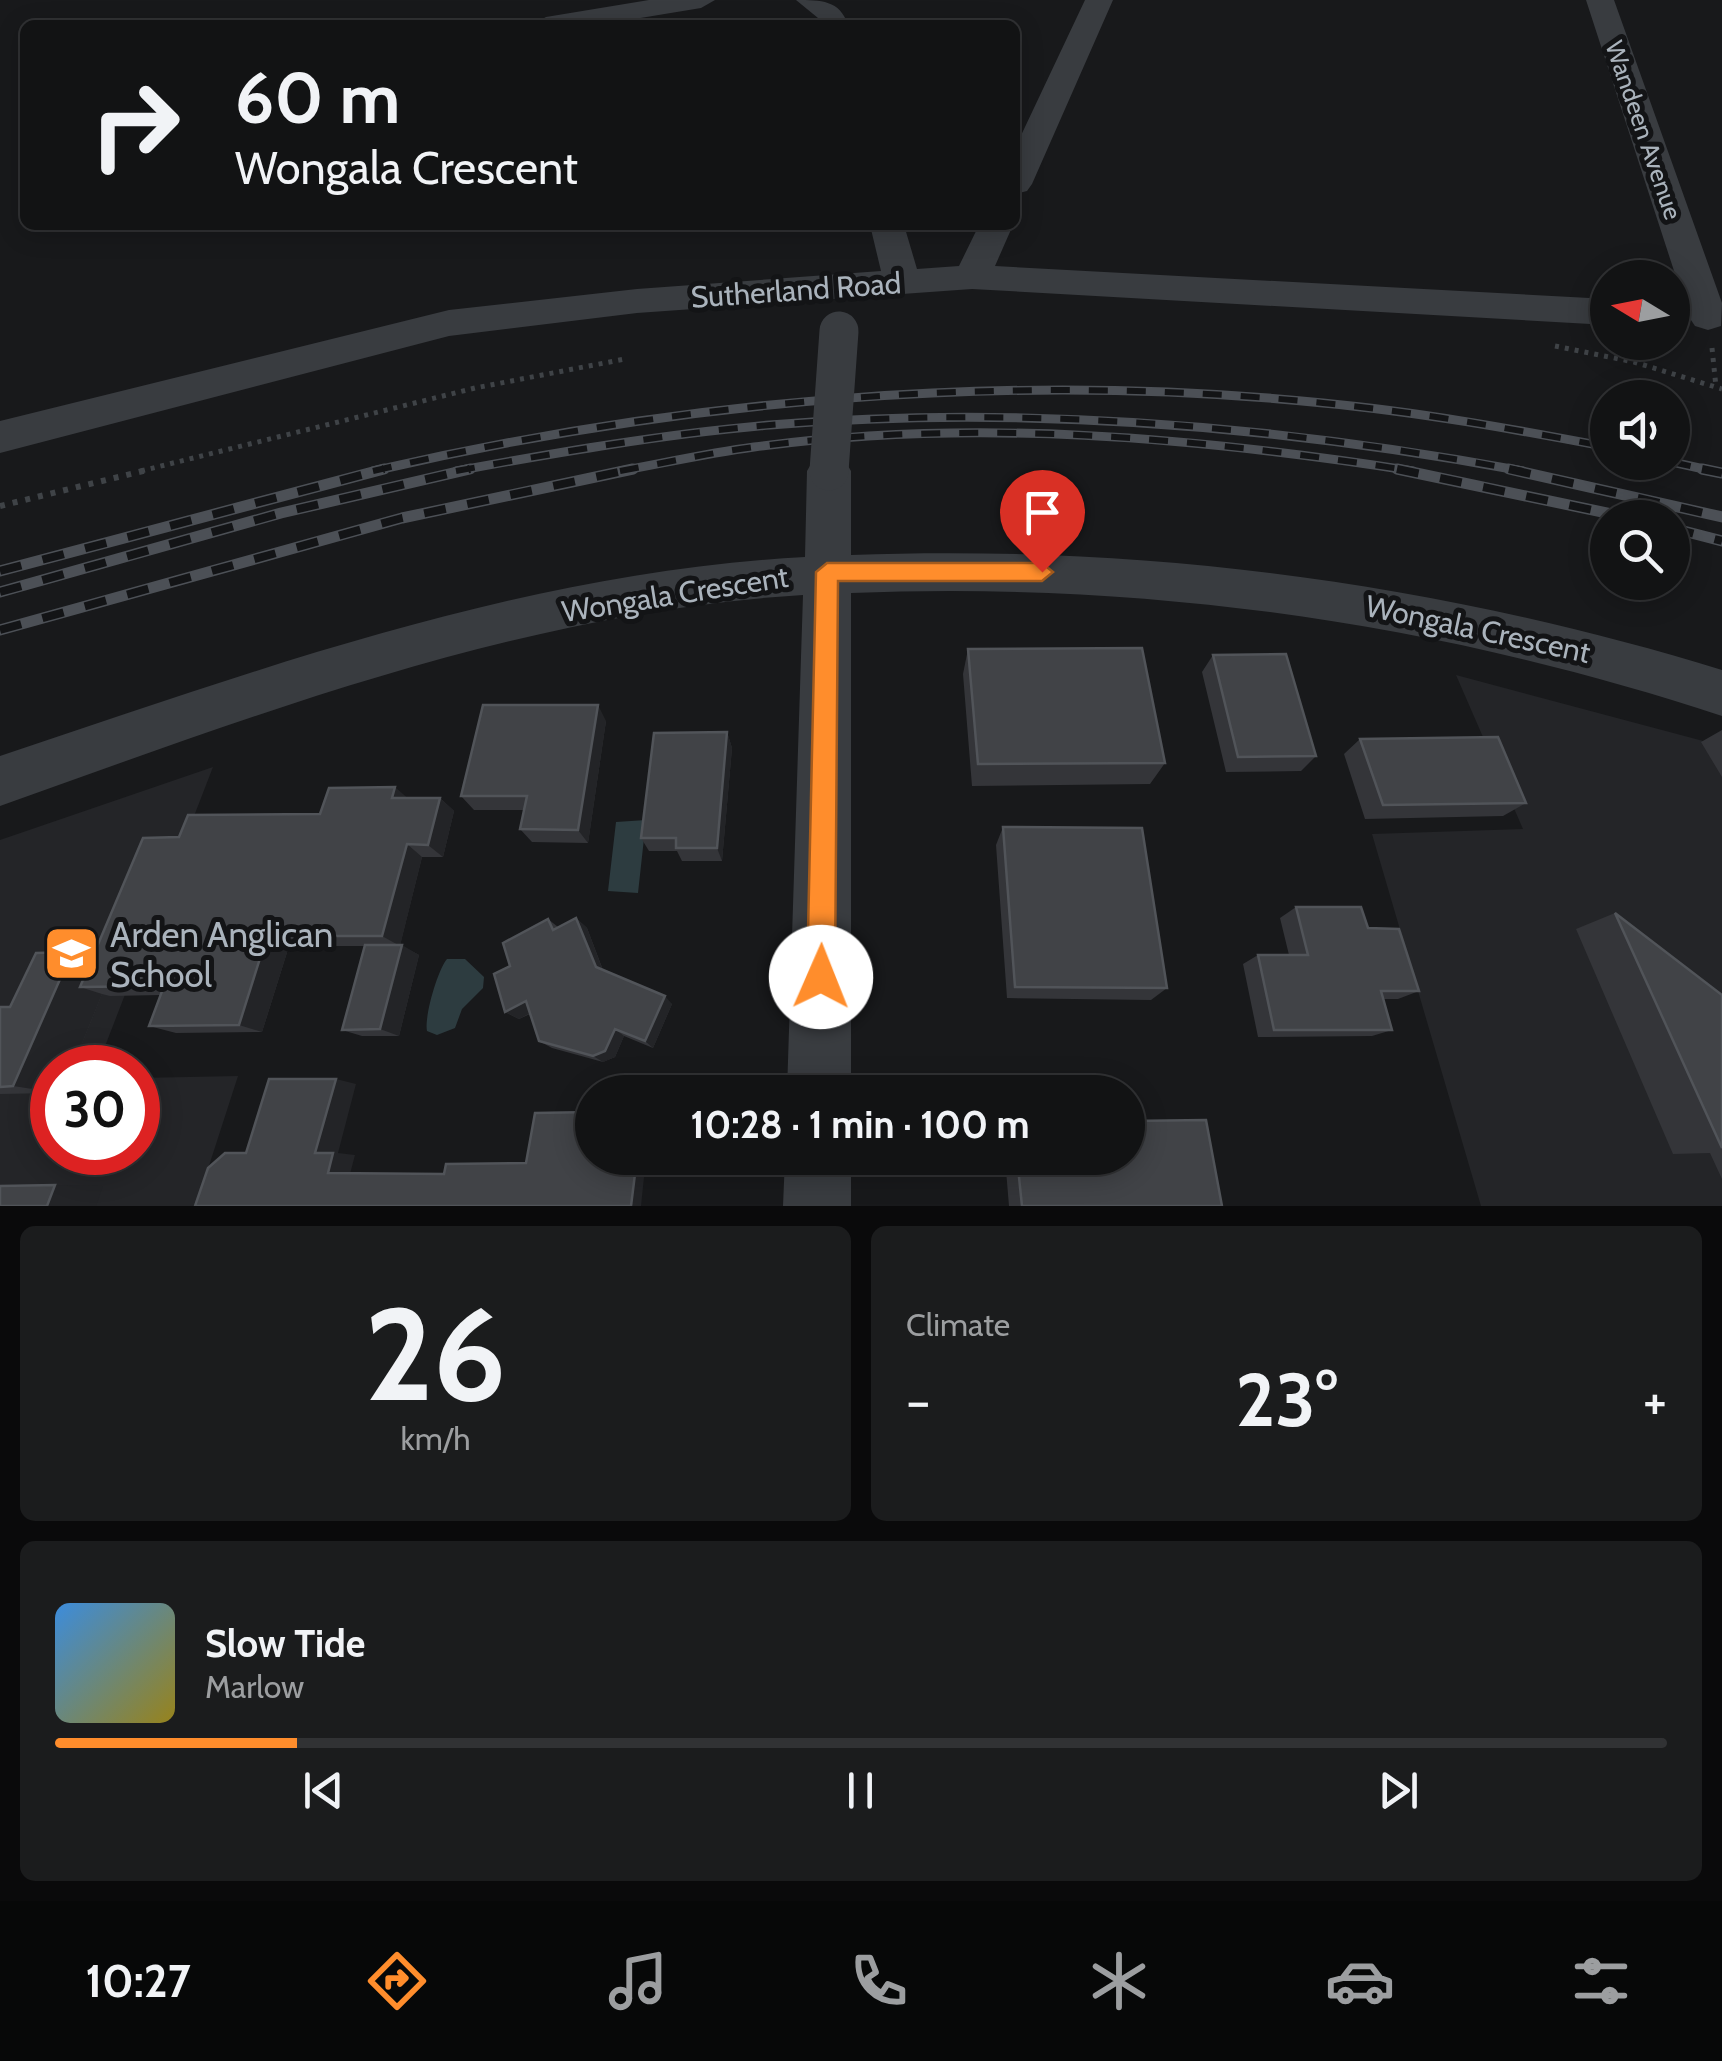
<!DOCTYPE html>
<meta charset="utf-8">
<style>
:root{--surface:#121314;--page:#1b1c1d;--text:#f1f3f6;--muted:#9c9ea0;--line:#313234;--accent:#ff8d2c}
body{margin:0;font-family:Cabin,sans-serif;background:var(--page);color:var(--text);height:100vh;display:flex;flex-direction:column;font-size:38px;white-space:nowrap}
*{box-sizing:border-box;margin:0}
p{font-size:32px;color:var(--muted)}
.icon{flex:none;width:55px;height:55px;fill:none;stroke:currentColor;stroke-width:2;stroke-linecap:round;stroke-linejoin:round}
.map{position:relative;height:1206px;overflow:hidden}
.drawer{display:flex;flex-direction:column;gap:20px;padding:20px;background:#0a0a0b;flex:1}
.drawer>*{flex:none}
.top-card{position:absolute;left:20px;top:20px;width:1000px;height:210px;border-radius:15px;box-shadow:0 5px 25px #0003,0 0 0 2px var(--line);background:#121314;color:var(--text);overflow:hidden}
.needle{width:65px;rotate:280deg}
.tools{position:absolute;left:1590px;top:260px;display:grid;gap:20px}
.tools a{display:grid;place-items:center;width:100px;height:100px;border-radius:50%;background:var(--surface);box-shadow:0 5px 25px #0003,0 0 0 2px var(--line);font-size:50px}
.speed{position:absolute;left:30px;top:1045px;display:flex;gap:20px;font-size:50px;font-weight:700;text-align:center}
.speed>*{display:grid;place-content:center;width:130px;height:130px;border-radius:50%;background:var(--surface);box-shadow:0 5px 25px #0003,0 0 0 2px var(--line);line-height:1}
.speed .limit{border:15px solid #d22;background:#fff;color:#111}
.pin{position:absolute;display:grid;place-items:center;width:85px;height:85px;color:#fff;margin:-102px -42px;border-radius:50% 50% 50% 0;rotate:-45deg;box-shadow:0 0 10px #0007}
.pin .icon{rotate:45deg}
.me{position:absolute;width:110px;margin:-55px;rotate:1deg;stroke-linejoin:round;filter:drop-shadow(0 0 8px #0008)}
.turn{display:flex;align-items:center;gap:35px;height:210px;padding:0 50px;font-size:45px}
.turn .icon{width:130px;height:130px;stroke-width:2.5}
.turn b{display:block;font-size:70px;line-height:85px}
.big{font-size:75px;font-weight:700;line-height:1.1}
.drawer .card{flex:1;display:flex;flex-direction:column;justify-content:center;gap:15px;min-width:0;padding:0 35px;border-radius:15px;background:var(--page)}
.drawer .dial{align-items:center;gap:0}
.dial b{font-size:130px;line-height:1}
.song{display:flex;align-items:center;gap:30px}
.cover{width:120px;height:120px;border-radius:15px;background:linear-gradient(135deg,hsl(210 70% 55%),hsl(50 70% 35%))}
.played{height:10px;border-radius:5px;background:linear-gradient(90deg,var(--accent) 15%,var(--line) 15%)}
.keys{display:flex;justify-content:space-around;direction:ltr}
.heat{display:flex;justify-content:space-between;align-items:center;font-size:55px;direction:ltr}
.drawer .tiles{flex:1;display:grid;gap:20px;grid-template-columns:1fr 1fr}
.card:last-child{grid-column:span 2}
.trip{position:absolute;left:575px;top:1075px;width:570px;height:100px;border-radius:50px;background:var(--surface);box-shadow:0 5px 25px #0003,0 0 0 2px var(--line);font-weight:700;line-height:100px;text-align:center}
.tabs{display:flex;height:160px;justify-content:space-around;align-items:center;background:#070808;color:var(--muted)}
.tabs .icon{width:70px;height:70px}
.tabs .active{color:var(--accent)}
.tabs b{font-size:45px;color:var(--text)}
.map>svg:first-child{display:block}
.built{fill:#242528}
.water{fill:#2d3c40}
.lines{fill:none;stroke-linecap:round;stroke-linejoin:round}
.path-far1{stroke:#3f4347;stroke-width:5;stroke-dasharray:4 6;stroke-linecap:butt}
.path{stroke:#3f4347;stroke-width:6;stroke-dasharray:5 8;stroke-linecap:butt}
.minor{fill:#393c40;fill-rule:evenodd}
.rail-far1-casing{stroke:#4c5056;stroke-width:9}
.rail-casing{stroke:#4c5056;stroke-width:11}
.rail-far1{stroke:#131416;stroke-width:6;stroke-dasharray:19;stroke-linecap:butt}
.rail{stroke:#131416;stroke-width:8;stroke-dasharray:22;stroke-linecap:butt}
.minor-bridge{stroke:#393c40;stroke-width:39}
.wall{fill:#343539}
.shaded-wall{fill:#232427}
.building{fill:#414347;stroke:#515459;stroke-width:2.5}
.route{fill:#ff8d2c;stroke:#a65c1d;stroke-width:2.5}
.labels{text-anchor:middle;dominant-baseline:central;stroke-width:10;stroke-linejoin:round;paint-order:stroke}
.far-street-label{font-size:25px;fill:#aab3bc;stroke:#131416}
.street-label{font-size:30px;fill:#aab3bc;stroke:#131416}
.near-poi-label{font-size:35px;fill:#aab3bc;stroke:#131416;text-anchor:start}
</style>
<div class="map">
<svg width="1722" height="1206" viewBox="0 0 1722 1206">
<rect width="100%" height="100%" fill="#18191b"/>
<path class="built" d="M1456,675L1722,746V1206H1481L1372,834L1523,829Z
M213,767L97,1067L52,1068V1152H138V1078L238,1076L196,1206H0V840Z"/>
<path class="water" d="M646,820L638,893L608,891L616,822Z
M447,959H465L484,977L483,988L462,1009L455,1028L437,1035L427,1031C424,1017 438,969 447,959Z"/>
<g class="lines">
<path class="path-far1" d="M1555,346L1634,362L1722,389
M1712,348L1716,387
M141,471L475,388L625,359"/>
<path class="path" d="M0,506L151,469"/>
<path class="minor" d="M649,0H715L701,8L598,25H532L546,17Z
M796,0C821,0 840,0 848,25H820L818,18Z
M1085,0H1113L1032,184L1027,191L1015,194V148Z
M1586,0H1614L1722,303L1721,326L1708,330L1695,326L1689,317Z
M870,225H904L917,269L959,266L979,225H1013L995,266L1608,299V325L972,289L637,313L449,336L0,453V421L449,310L637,289L881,271Z
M829,455L844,459L851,471V555C1147,544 1439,583 1722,670V716C1440,623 1148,581 851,593V1092H787L803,595C524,612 261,713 0,806V756C263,668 526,572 805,557L807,471L814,459Z
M785,1158H851V1206H783Z"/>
<defs>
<path id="rail-far1" d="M1672,462L1713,471
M373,471C680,400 1009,371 1323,403C1419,412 1513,429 1608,447
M456,471C560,452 665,434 770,425C1023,405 1274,425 1523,471
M620,471C664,463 709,453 754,447C973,418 1196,437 1413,471"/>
<path id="rail" d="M1397,469L1631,518
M1509,469L1722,517
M1702,469L1722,473
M1672,528L1722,541
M0,571L384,469
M0,592L281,513L470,469
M0,630L402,518L633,469"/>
</defs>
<use href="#rail-far1" class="rail-far1-casing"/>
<use href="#rail" class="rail-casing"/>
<use href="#rail-far1" class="rail-far1"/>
<use href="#rail" class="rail"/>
<path class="minor-bridge" d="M829,471L839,331"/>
</g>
<path class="wall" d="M968,649L1165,763L1150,784L972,786L963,674Z
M1213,655L1316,756L1301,771L1226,772L1202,672Z
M606,721L588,843L532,842L520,829L524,810H474L461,796Z
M1722,730V777L1701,742Z
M727,732L732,748L722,861H682L677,851H649L641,838Z
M1360,739L1526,803L1503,816L1365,819L1344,754Z
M408,798H440L454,811L443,857H422L400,945L419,955L399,1036H362L342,1030L364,946H289L262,1032L176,1033L149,1026L161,995L110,996L102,994L72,1068H52V1093L0,1094V1007H10L92,959L179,837Z
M1003,827L1167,988L1151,1000L1007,998L996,845Z
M1296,907L1368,928L1419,991L1398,999H1383L1392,1030L1372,1036L1258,1037L1243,964L1258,955H1289L1280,918Z
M1615,913L1722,995V1179L1710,1153L1673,1154L1576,929Z
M576,918L587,928L603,970L672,1004L653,1048L624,1036L615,1057L603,1062L552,1048L539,1041L530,1014L519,1019L505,1012L548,919L558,927Z
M1005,1158H1128L1222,1206H1009Z"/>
<path class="shaded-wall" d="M598,705L606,721L588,843L578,830Z
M727,732L732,748L722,861L717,848Z
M395,787L411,801L392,798Z
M440,798L454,811L443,857L428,845Z
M407,844L422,857L400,946L382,936Z
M576,918L587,928L605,976L596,967Z
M267,936L289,946L262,1032L239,1025Z
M402,945L419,955L399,1036L380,1029Z
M72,952L114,966L80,987L102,994L72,1068H52V1092L13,1086Z
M665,996L672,1004L653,1048L645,1041Z
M526,1001L538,1009L519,1019L505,1012Z
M615,1029L624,1036L615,1057L603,1062L593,1056Z
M336,1079L356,1084L338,1153L355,1155L350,1174L328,1173L315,1153Z
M637,1158H646L641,1206H631Z
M55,1185L103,1186L96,1206H47Z"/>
<path class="building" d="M1142,648L1165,763L978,764L968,649Z
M1286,654L1316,756L1238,757L1213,655Z
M483,705H598L578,830L520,829L527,796H461Z
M727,732L717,848H676V838H641L654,733Z
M1498,737L1526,803L1383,805L1360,739Z
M395,787L392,798H440L428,845L407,844L382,936H267L239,1025L149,1026L164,986L80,987L143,838L179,837L188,815L320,814L329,788Z
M1003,827L1142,828L1167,988L1015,987Z
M1296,907H1361L1368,928L1399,929L1419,991H1381L1392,1030H1274L1258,955H1308Z
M1615,913L1722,995V1148Z
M576,918L596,967L665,996L645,1041L615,1029L605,1051L593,1056L539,1041L526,1001L505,1012L494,974L510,966L503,943L548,919L553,930Z
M365,945H402L380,1029L342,1030Z
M72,952L13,1086L0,1087V1007H10L36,953Z
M269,1079H336L315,1153H333L328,1173L444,1174L446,1164L526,1163L535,1113L592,1112V1158H637L631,1206H195L208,1168L225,1153H246Z
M1206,1120L1222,1206H1022L1017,1158H1128V1121Z
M55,1185L47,1206H0V1186Z"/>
<path class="route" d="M827,563H1042L1053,572L1042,581H838L835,977L831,987L821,992L811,987L807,977L816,572Z"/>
<defs>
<symbol id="school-square" viewBox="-11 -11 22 22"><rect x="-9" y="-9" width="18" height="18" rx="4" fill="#ff8d2c" stroke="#131416"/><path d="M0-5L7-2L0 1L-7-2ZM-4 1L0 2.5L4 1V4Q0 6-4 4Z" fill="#fff"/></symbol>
</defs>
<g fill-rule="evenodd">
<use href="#school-square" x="40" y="922" width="63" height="63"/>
</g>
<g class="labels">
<g class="far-street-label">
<text transform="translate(1644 130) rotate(71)">Wandeen Avenue</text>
</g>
<g class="street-label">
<text transform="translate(796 290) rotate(-4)">Sutherland Road</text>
<text transform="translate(675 594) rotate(-9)">Wongala Crescent</text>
<text transform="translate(1478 629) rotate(12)">Wongala Crescent</text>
</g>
<g class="near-poi-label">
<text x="110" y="934">Arden Anglican<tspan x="110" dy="40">School</tspan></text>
</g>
</g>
</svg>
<div class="tools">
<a><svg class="needle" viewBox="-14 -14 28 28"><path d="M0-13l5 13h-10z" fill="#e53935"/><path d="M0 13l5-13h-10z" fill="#9c9ea0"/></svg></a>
<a><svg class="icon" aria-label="sound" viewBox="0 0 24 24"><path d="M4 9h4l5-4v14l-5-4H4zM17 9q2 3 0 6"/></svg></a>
<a><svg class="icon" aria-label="search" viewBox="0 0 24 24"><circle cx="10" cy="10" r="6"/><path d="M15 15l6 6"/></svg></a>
</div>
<div class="speed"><div class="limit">30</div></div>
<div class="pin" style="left:1042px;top:572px;background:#d93025"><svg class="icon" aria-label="arrive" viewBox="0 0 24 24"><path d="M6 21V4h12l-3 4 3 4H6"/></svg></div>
<svg class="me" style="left:821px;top:977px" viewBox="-20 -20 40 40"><circle r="19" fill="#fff"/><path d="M0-13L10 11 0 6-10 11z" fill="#ff8d2c"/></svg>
<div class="trip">10:28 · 1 min · 100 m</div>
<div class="top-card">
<div class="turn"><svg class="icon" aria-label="right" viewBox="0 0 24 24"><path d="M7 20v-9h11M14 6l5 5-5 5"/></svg><div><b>60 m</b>Wongala Crescent</div></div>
</div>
</div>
<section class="drawer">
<div class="tiles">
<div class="card dial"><b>26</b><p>km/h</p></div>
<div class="card"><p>Climate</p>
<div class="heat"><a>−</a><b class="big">23°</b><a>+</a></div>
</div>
<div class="card">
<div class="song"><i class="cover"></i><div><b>Slow Tide</b><p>Marlow</p></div></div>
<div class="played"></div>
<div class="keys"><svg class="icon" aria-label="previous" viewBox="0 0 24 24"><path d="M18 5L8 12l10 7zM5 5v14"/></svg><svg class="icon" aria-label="pause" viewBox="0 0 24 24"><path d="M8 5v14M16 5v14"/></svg><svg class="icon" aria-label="next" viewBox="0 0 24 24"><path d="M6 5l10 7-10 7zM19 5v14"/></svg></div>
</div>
</div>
</section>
<nav class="tabs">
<b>10:27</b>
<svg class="icon active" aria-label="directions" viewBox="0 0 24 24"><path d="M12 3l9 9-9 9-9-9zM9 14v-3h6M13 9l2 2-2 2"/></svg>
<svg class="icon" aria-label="music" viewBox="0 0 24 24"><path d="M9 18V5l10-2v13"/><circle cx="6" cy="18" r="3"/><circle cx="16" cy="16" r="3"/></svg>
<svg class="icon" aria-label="phone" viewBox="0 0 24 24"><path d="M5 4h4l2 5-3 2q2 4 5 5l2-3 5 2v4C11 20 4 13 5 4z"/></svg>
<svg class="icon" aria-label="climate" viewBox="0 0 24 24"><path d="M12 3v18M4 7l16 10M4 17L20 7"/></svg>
<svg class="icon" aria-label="car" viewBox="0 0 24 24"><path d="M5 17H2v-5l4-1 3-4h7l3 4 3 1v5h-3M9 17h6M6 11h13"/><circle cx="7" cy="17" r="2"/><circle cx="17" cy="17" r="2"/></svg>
<svg class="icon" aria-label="filters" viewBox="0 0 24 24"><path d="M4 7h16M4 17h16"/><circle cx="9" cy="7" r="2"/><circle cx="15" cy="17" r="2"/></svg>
</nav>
